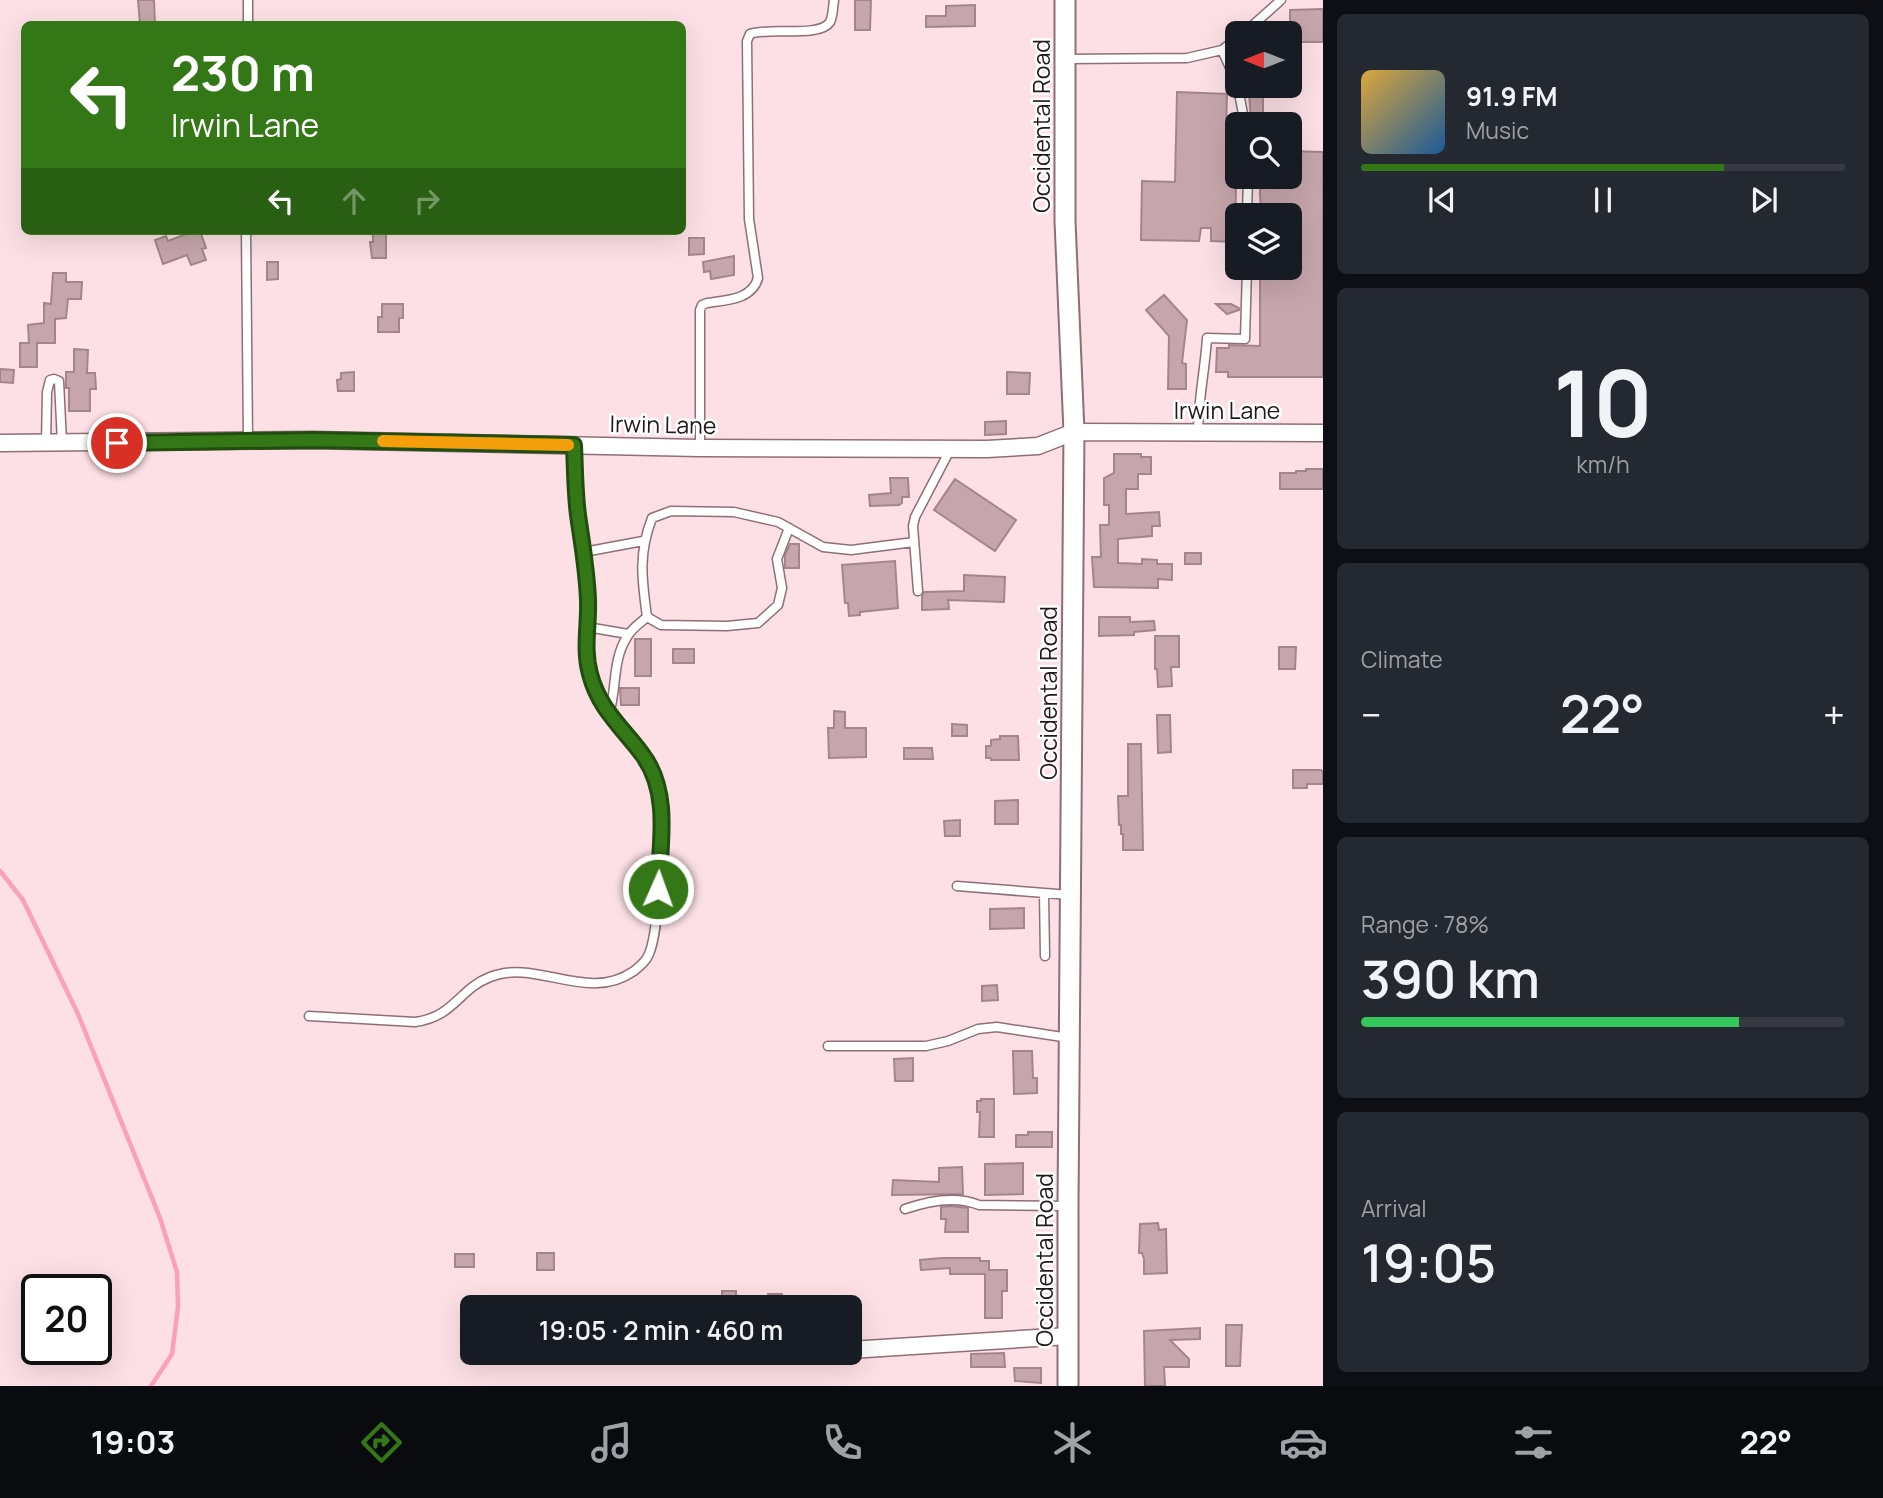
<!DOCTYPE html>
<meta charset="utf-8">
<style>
:root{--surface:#171b24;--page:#242831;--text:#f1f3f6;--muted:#9ea1a6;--line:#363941;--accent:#337717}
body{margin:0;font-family:Manrope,sans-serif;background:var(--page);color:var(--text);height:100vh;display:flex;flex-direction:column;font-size:26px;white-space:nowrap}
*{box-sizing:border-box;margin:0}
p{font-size:23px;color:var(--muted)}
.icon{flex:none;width:38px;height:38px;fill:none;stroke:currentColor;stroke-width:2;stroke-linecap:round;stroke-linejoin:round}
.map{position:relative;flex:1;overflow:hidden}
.panel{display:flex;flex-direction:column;gap:14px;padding:14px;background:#0d0f14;width:560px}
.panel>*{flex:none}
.hud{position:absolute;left:21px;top:21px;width:665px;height:214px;border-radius:10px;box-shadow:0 7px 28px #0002;background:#337717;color:#fff;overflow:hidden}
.needle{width:46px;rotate:270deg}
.tools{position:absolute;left:1225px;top:21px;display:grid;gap:14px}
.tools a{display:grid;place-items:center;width:77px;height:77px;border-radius:10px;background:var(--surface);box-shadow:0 7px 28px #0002;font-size:35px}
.speed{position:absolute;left:21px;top:1274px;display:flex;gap:14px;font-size:35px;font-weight:700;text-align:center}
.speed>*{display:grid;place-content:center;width:91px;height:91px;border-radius:50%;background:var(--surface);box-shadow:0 7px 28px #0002;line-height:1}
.speed .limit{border:4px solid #111;border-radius:10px;background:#fff;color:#111}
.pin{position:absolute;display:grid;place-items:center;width:60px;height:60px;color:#fff;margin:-30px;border:4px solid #fff;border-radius:50%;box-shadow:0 2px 7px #0007}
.me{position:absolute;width:77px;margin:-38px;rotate:2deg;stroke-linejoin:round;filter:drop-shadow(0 0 5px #0008)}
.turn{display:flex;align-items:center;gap:24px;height:147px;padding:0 35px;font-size:32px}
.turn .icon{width:91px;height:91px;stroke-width:2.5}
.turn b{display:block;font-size:49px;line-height:60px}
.lanes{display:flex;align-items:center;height:66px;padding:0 35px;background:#0003;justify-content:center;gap:35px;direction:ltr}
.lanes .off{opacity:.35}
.big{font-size:52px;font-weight:600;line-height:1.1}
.panel .tile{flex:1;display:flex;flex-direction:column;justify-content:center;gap:10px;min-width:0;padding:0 24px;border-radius:10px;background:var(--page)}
.panel .dial{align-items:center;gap:0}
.dial b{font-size:91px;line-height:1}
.song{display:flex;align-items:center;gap:21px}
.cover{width:84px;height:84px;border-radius:10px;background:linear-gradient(135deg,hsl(40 70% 55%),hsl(210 70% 35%))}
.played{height:7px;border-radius:4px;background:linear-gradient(90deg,var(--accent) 75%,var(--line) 75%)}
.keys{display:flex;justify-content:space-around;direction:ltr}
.heat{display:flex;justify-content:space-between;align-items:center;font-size:38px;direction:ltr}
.charge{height:10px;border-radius:5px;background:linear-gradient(90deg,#34c759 78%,var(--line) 0)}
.trip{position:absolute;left:460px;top:1295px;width:402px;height:70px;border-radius:10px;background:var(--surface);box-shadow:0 7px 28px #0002;font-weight:600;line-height:70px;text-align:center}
.tab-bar{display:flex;height:112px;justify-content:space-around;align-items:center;background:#090b0e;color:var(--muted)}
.tab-bar .icon{width:49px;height:49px}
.tab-bar .active{color:var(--accent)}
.tab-bar b{font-size:32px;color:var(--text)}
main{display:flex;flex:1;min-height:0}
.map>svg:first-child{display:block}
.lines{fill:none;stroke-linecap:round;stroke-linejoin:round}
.stream{stroke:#faa1b6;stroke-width:4.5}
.building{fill:#c6a6ac;stroke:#a5858c;stroke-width:2}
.service-casing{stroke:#8d6f75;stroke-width:11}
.minor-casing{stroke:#8d6f75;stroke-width:19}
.tertiary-casing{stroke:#8d6f75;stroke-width:23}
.service{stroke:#fff;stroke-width:8}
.minor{stroke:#fff;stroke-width:16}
.tertiary{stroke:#fff;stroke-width:19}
.route-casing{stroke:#214d0f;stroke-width:18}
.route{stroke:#337717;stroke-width:12}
.slow{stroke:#f59e0b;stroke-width:12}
.labels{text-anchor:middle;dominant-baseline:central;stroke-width:5;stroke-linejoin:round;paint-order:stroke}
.street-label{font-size:23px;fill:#23171a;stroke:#fff}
</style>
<main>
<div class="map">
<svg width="1323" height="1386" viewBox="0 0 1323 1386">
<rect width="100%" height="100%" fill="#fce0e5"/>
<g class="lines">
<path class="stream" d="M0,871L23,900L78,1014L160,1218L177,1272L178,1307L172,1354L151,1386"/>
</g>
<path class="building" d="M138,0H154L155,24H140Z
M855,0H871L870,30H855Z
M975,5V26L926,27V16H946V6Z
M1323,9V42H1290V10Z
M1177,92L1227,94L1226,131H1237L1235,242L1211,241V228H1201L1199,241L1141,240L1142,181L1175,182Z
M1249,93H1263V120H1251Z
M1290,151L1323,152V377H1228V372H1216L1217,348H1229V345L1260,346V274H1290V215H1261L1260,194V177H1290Z
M188,231H200L206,248L202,249L206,260L191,265L187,255L163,264L155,240L166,236L168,241L189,233Z
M373,232H386V258H372L370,242H373Z
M689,238H704V254L689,255Z
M734,256V275L711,279L710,271L704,272L703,262Z
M267,262H278V279L267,280Z
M53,273H66V282H82L81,299H68L66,318L55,319V343H37V367H20V343H29L28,325L44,323V303L51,304Z
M1164,295L1187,320L1182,363L1186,364V389H1168L1169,336L1146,310Z
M382,304H403V318H399V332H378V317H382Z
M1216,304H1231L1239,308V310L1227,314Z
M74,349L88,350L87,373H95L96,389H90V411H69V388H66V372H74Z
M0,369L14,370L13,383L0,382Z
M354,372V391H338L337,380L341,379V373Z
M1007,372L1030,373L1029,394H1007Z
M1006,421V434L985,435V422Z
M1114,454H1141V457H1151V474H1138V489H1126V514L1159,512L1160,526H1152V536L1118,539V563L1142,564V559L1157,560V564H1172V580L1158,579V588L1094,587L1092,557H1101L1100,525H1109V505H1104V478L1114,473Z
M1306,469H1323V489H1280V473H1296V471H1306Z
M890,478H908L909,497H902V503L899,505L870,506L869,495L891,493Z
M955,479L1016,520L995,551L934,510Z
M790,544H799V568H785V555Z
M1185,553H1201V564H1185Z
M895,561L898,608L860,612V615L849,616L848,603H845L842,565Z
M964,575L1005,577L1004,602L948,600L949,609L922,610V596L924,592L964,591Z
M1099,617H1130V622L1154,621L1155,630L1134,632V635L1099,636Z
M1155,636H1179V667H1171L1172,686L1158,687L1157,669H1155Z
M635,639H651V676H635Z
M1279,647H1296L1295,669H1279Z
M673,649H694V663H673Z
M620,688H639V705H621Z
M834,711L845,712V728H866V757L829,758L828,728H834Z
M1157,715H1170L1171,752L1158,753Z
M952,724L967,725V736H952Z
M1000,736H1018L1019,760H991V758H986V746H991V740L1000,739Z
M1128,744H1141L1143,850H1123V834H1121V825H1119L1118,796H1128Z
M904,748H932L933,759H904Z
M1293,770H1321L1323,772V784H1307V788H1293Z
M1018,800V824H995V801Z
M960,820V836H945L944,821Z
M1024,908V928L990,929V909Z
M997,985L998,1000L982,1001V986Z
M1013,1051H1032L1033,1078H1037V1093L1014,1094Z
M913,1058V1081H895L894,1059Z
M981,1099H994V1137H979L980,1112H977V1101H981Z
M1028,1132H1052V1147H1016V1135H1028Z
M1023,1163V1194L985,1195V1164Z
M962,1167L963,1194L892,1195L893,1180L939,1182V1168Z
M951,1206L968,1208V1232H945L946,1219H941V1207Z
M1158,1223L1159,1230L1166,1229L1167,1273L1144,1274V1259L1142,1253H1139L1140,1224Z
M537,1253H554V1270H537Z
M455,1254H474V1267H455Z
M942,1258H980V1261H989V1270H1007V1291H1002V1318H985V1274H950V1268L921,1270L920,1260Z
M722,1291H736V1304H722Z
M768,1294H782V1307H768Z
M1226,1325H1242L1240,1366H1226Z
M1200,1328V1339L1170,1340L1189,1359V1367H1164L1165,1386H1145L1144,1331Z
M1004,1353L1005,1367H971V1354Z
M1014,1368H1041V1383L1015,1381Z"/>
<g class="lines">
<defs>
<path id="service" d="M248,0V24
M1244,33L1281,0
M1222,50L1237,83L1245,124
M1067,59L1187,58L1222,50L1237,38
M1247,215L1248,177
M246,231L248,441
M1198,433C1198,401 1205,370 1207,338L1245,339L1247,268
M46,443L47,392L50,380L54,379L59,381L62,443
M700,448V310L702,305L707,303C726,300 752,300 758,278L749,219L747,41L750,34C768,27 820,38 830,22C833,16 833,7 834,0
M789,528L777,559L782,588L778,605L758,623L727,626L661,625L647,617C642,580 638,554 652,518L671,511L734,512L778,522L823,547L851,550L914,542
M584,552L643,541
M918,591L913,526L915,517L951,448
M587,627L628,634
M609,714C617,689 612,660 627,637C631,629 640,623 647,617
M957,886L1070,895
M1044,893L1045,956
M309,1016L415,1022C454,1017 459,989 490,977C537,958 587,1004 634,971C639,967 646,961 648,956C661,932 665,803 656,778C647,757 632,744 618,727C603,707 592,685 587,661C583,641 589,618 588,598C585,546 576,496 574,445
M828,1046H926L948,1041L978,1029L997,1027L1069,1038
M905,1209C928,1201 955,1195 979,1205L1068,1206"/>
<path id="minor" d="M0,443L312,440L700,448L987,449L1038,446L1074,432L1323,433
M850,1350L1068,1336
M544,1354L643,1353"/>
<path id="tertiary" d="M1065,0V221L1074,432L1068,1206V1386"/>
</defs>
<use href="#service" class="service-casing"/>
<use href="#minor" class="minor-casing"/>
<use href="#tertiary" class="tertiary-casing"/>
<use href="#service" class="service"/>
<use href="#minor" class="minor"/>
<use href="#tertiary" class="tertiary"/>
</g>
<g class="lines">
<defs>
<path id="route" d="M117,443L312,440L574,445C575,468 575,492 578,515C582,543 587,571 588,600C589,625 583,649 590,674C599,709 622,727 642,754C671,792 660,845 658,889"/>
</defs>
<use href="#route" class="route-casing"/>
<use href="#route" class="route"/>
<path class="slow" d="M383,441L568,445"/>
</g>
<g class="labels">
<g class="street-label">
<text transform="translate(1041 126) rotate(-90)">Occidental Road</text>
<text x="1227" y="410">Irwin Lane</text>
<text transform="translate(663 424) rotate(1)">Irwin Lane</text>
<text transform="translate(1048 693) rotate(-90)">Occidental Road</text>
<text transform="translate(1044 1260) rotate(-90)">Occidental Road</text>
</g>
</g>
</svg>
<div class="tools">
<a><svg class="needle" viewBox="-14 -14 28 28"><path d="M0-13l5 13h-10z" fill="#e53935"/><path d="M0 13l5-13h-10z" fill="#9ea1a6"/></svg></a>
<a><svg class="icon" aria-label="search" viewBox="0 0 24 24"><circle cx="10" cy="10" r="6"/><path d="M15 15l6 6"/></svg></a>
<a><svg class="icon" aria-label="layers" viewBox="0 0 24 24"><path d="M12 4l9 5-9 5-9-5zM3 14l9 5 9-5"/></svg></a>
</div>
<div class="speed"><div class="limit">20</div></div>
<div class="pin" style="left:117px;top:443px;background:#d93025"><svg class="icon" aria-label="arrive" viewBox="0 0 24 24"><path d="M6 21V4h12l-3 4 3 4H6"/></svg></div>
<svg class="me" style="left:658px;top:889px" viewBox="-20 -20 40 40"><circle r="17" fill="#337717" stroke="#fff" stroke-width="3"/><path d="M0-11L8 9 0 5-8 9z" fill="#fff"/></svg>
<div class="trip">19:05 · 2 min · 460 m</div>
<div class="hud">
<div class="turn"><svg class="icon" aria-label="left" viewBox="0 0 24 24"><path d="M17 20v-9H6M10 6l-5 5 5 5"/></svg><div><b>230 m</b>Irwin Lane</div></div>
<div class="lanes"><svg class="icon" aria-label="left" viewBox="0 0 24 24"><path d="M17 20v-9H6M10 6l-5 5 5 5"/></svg><svg class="icon off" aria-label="ahead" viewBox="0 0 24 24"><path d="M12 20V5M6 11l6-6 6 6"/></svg><svg class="icon off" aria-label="right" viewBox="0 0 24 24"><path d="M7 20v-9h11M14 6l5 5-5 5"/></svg></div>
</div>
</div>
<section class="panel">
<div class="tile">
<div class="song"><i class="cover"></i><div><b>91.9 FM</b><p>Music</p></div></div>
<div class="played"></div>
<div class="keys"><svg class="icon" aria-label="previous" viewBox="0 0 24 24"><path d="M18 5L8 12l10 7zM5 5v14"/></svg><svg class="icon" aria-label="pause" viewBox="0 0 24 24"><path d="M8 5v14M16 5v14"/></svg><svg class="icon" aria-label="next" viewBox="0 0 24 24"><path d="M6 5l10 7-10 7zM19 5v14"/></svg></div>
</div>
<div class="tile dial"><b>10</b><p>km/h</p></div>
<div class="tile"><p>Climate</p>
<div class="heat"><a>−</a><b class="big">22°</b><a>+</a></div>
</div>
<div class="tile"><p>Range · 78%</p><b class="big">390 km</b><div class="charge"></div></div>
<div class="tile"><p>Arrival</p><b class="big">19:05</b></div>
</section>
</main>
<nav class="tab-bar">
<b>19:03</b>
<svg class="icon active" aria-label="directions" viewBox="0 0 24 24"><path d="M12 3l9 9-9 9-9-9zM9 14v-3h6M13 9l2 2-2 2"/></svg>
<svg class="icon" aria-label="music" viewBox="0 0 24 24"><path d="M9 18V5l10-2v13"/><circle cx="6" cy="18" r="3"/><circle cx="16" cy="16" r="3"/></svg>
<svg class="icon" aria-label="phone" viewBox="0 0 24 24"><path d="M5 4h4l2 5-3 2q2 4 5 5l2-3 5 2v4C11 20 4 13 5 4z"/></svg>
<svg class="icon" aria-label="climate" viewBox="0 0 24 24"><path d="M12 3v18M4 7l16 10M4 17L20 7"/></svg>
<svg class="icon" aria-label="car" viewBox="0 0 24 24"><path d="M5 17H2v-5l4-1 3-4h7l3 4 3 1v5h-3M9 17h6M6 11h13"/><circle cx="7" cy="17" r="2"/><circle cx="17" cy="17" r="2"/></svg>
<svg class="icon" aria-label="filters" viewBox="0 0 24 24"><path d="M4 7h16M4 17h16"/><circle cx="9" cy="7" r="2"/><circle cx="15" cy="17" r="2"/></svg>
<b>22°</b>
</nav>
